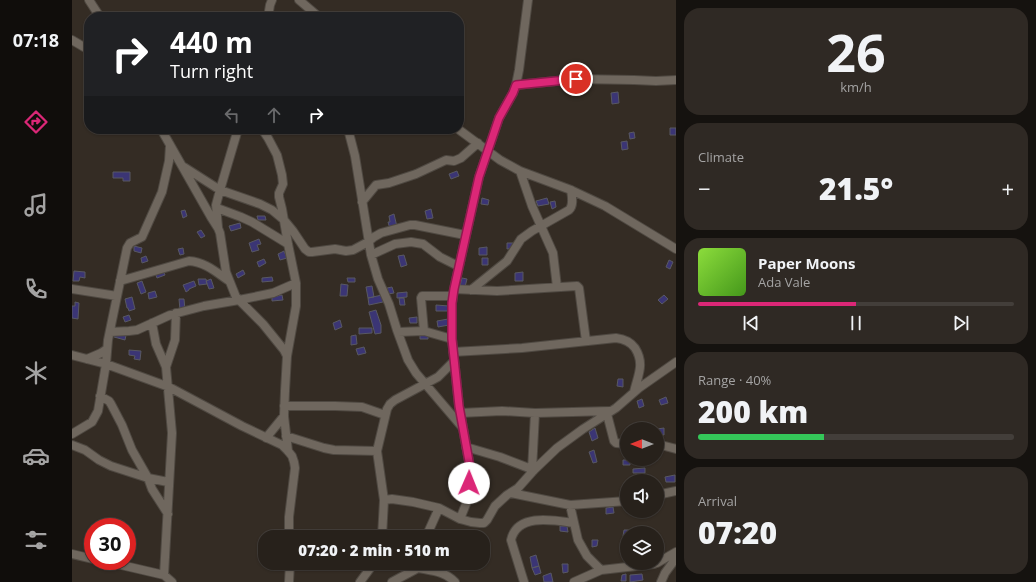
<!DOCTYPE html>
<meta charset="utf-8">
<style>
:root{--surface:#27211b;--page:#2f2924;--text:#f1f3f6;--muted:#a4a3a3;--line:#433e3a;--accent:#db2777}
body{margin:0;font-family:"Open Sans",sans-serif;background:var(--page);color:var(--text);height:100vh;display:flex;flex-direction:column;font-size:15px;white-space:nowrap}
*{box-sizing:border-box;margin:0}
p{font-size:13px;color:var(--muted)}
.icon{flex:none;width:22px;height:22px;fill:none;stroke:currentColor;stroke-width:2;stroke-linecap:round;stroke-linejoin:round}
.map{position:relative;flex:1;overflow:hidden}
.sheet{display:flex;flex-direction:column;gap:8px;padding:8px;background:#15120f;width:360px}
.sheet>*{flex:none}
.hud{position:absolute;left:12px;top:12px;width:380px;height:122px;border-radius:16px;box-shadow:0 1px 3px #0004,0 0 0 1px var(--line);background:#202124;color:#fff;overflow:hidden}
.needle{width:26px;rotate:270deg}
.tools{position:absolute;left:548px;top:422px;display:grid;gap:8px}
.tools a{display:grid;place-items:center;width:44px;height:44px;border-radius:50%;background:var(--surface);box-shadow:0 1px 3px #0004,0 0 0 1px var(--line);font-size:20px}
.speed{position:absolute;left:12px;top:518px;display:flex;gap:8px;font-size:20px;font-weight:700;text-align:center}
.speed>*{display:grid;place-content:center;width:52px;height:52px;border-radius:50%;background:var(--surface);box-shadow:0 1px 3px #0004,0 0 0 1px var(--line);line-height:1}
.speed .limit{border:6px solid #d22;background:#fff;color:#111}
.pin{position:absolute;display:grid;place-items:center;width:34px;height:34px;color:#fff;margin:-17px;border:2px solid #fff;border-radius:50%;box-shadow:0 1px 4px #0007}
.me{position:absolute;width:44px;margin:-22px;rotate:1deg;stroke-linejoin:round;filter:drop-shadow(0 0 3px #0008)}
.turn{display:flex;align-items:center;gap:14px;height:84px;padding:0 20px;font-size:18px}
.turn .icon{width:52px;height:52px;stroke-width:2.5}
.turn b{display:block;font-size:28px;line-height:34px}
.lanes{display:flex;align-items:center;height:38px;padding:0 20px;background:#0003;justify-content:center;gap:20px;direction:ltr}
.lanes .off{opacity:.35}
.big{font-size:30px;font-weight:800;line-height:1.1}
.sheet .card{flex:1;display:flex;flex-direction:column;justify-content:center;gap:6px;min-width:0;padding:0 14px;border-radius:16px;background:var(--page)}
.sheet .dial{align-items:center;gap:0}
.dial b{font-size:52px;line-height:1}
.song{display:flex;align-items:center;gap:12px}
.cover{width:48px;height:48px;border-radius:6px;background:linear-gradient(135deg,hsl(90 70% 55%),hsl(100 70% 35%))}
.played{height:4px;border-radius:2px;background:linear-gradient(90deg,var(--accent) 50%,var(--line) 50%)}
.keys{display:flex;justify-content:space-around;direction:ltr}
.heat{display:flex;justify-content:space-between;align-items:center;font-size:22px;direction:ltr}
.charge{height:6px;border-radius:3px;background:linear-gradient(90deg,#34c759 40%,var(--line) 0)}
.trip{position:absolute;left:186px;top:530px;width:232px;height:40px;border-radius:16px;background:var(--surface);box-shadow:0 1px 3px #0004,0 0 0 1px var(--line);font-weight:800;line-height:40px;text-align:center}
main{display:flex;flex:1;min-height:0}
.tab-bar{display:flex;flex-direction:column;width:72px;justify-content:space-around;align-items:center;background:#100d0b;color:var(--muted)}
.tab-bar .icon{width:28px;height:28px}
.tab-bar .active{color:var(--accent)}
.tab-bar b{font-size:18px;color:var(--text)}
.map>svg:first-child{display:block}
.building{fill:#3b3575;stroke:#585863}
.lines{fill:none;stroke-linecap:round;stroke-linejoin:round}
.minor-casing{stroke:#4f4942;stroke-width:10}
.minor{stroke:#6f675e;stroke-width:8}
.route-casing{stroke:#8e194d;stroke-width:10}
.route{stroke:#db2777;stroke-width:7}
</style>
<main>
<nav class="tab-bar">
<b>07:18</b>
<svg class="icon active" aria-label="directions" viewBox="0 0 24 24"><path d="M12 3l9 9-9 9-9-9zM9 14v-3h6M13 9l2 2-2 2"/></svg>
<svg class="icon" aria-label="music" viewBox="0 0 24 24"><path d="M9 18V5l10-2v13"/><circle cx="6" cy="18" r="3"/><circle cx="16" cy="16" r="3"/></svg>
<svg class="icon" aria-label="phone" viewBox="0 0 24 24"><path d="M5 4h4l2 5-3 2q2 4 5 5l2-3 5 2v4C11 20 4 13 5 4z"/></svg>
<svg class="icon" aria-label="climate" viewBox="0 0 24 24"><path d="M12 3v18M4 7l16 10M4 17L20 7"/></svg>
<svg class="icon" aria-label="car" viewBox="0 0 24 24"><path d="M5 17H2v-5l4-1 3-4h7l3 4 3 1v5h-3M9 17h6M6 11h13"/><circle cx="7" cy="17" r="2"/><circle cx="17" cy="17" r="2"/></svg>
<svg class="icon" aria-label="filters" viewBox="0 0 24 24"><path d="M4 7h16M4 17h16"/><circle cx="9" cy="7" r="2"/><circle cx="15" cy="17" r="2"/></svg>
</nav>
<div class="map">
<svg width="604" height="582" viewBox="0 0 604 582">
<rect width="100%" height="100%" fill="#342c24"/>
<path class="building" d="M546,92L547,103L540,104L539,93Z
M598,128H604V135H598Z
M562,132L563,138L558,139L557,133Z
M555,141L556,149L550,150L549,142Z
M385,171L387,176L379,179L377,174Z
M41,172H58V181H51V178H41Z
M410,198L417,200L416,205L409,204Z
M475,198L477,204L466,206L464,201Z
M483,201L484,207L480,209L478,202Z
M359,209L361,218L355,219L353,211Z
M113,210L115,216L111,218L109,211Z
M322,214L325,227L318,229L316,222H318L317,216Z
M185,216H193L194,220H186Z
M168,223L169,228L159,231L157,226Z
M129,230L133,236L129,238L125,232Z
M187,239L189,244L185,245L187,250L180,252L177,243Z
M435,243H441L442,248L435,249Z
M62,246L70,248L69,253L62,251Z
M415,247V255H407V248Z
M111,248L112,254L108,255L106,249Z
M212,251L215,258L208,260L206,254Z
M332,255L335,265L329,267L326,256Z
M74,256L76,261L70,263L69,258Z
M410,258H416V265H410Z
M192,259L194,263L187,267L185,262Z
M597,260L601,262L598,269L594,267Z
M91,270L93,275L85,278L83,273Z
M171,270L173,274L166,278L164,274Z
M2,271L13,272V278L8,277L7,281H1Z
M451,272V281H443V273Z
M200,277L201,281L190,282V278Z
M275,278H283V282H276Z
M390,278L395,279L393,287L388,286Z
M126,279H134L135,284L127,285Z
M139,279L142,288L137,289L134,281Z
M70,281L74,292L69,294L65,283Z
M122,281L124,286L117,289V290L114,292L111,285Z
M269,284L276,285L275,296H268Z
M300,286L302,297L296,298L294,287Z
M320,287L322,293L316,294L315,288Z
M83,291L85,297L77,299L76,293Z
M335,292V297L325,298V293Z
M210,295L211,300L200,301V297Z
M310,295L311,302L297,305L296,298Z
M592,295L596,299L590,304L586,300Z
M60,297L63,309L57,311L56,308H55L53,299Z
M327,298H332L333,305H328Z
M107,299H112L113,310H108Z
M3,302L7,303L6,319L0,318V306H3Z
M364,305L377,306L376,311H364Z
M304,310L309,325V333L303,334L297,312Z
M57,315L59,320L53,322L51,317Z
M345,317V323H338L337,318Z
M376,319L377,325L366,327L365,321Z
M268,320L270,327L263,330L261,323Z
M287,328H300V333L287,334Z
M43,332L54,335L53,340L42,337Z
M348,333H356V339H348Z
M284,335L285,344L279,345V336Z
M292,347L294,353L286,355L284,349Z
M57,350L69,351L68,360L62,359L63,356L57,355Z
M546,379H551V387L545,386Z
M594,397L596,403L589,405L587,400Z
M570,399L572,406L567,408L565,401Z
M523,428L526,438L520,441L517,432Z
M592,428V435H585V429Z
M522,450L525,462L521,463L517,452Z
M570,459H579V462H570Z
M551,460H558V465H551Z
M573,468V473H561V469Z
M603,475V482H594L593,477Z
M562,476H567L568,481H562Z
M541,507L542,513L534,514V508Z
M488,526H495L496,532L488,531Z
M552,530H564V533H555V536H551Z
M520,540H526L525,546L520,547Z
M464,555L467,566L460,568L458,557Z
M490,564H496V572L491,573Z
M467,566L469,573L463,575L460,568Z
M479,573L481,582H472L471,576Z
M554,574V581H549L550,575Z
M570,574L571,580L558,582V575Z"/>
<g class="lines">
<defs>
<path id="minor" d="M17,0L28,17
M227,0L247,17
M196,17L198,5L200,0
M0,40L17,50
M444,85L504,79L562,80L584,81L604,80
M89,129L139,217L146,228L148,233L154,272L164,297L191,324L212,350L215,356L213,391L212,416L216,451
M190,129L196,138L205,155L210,175L211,184L207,193V197L210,209L216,244L224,283V306L215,356
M276,129L283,156L299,255L306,279L317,304L325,330L336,360L344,373L390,427
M386,129L428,160L448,171L499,190L533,206L604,249
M112,167L148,190L188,204L200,210L212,220L221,231L233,249L237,252H240L263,249L274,251L281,250L296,242L302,237L309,233L338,225H343L393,235
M448,171L460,206L481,253L485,287
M290,202L304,185L317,183L344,174L374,160L382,161L389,158L406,143
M145,208L169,217L180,222L216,244
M146,227L144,205L148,190L166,129
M299,255L323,244L339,242L351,244L368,257L386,266
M48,281L117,261C133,262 144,272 157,281
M0,289L45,296
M382,289L425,291L505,286L507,288L514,341
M399,290L435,261L449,239L460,231L497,210C502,205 500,197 499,190
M80,323L84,344L94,367L100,433L92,575
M352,331L349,298L350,296H381
M38,332L57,331L65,330L98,315L132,306L167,300L201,293L224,283
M326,332L352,331L380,339
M381,352L450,348L544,338C552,339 558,341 563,348C573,364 566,375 562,392
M0,355L34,364L97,387L170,426L210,445L216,451L220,456L222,462L223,468L217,517V537
M15,359L29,353L35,349
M94,367L103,340L104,313
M28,396L37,401L39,404L50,425L60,450L76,478L80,489L96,514
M212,406H263L290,407L313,415
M388,413L430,411L463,413L538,411
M535,414L542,441L544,443L555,444
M0,434L20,422L26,411L34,364L36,340L55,248L58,243L70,237L90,192L97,161L98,145
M214,436L252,448L262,450L305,451
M194,438L212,416
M0,445L13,450L27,460L39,466L76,478L96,482
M585,445H589L604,449
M394,447L428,457L462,470
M460,470L463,413
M439,493L498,505L555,501
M585,495L604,491
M312,500L320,499L341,502L367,508L388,519L399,522L408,523H412L415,520L423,506L435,495L446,488L462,470L485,448L511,429L544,408L567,388L604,362
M498,505L506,540L515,556L529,570
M388,519L396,499L398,467L387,406L380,339V303L382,289L407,177L427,118L441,93L444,85L447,70L456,0
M310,537L312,500L305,451L315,409L318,404L323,400L366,377L382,361
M354,537L367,508
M0,554L21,559
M32,561L92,575L100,582
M585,563L604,552
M346,568C361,571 372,571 383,582
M217,582L218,563
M288,582L302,563
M320,582L346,568V564
M452,582L439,540C445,513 481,520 502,523
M502,582L529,570L582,564L584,563
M589,582L593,573L604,558"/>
</defs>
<use href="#minor" class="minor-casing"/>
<use href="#minor" class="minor"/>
</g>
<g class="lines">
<defs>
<path id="route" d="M397,483L398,467L387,406L380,339V303L382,289L407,177L427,118L441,93L444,85L504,79"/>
</defs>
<use href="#route" class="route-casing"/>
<use href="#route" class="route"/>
</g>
</svg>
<div class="tools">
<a><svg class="needle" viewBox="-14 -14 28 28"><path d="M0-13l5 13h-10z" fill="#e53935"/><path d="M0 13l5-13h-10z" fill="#a4a3a3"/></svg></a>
<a><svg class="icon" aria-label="sound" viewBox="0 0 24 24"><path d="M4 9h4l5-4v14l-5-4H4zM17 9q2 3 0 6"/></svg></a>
<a><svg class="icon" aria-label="layers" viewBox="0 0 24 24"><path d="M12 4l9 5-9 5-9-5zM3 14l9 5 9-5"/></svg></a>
</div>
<div class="speed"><div class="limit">30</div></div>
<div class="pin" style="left:504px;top:79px;background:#d93025"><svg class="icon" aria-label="arrive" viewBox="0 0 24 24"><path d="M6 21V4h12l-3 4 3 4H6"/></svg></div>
<svg class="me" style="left:397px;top:483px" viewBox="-20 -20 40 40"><circle r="19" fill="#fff"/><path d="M0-13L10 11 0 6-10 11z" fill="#db2777"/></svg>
<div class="trip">07:20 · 2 min · 510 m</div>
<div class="hud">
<div class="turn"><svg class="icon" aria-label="right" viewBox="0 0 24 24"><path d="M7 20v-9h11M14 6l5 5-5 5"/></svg><div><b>440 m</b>Turn right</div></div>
<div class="lanes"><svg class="icon off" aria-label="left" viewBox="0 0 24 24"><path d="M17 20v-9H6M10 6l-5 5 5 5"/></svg><svg class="icon off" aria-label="ahead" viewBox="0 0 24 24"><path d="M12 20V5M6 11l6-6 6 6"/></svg><svg class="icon" aria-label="right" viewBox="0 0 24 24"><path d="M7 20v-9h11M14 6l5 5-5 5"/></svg></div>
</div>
</div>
<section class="sheet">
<div class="card dial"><b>26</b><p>km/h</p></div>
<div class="card"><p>Climate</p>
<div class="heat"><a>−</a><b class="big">21.5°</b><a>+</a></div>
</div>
<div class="card">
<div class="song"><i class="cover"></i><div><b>Paper Moons</b><p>Ada Vale</p></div></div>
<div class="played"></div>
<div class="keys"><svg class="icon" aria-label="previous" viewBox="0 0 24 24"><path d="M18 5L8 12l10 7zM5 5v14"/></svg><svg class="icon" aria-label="pause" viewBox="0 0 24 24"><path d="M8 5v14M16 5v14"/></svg><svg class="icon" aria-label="next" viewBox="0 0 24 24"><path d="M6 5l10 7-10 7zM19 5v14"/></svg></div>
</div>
<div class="card"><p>Range · 40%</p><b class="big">200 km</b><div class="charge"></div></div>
<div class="card"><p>Arrival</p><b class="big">07:20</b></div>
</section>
</main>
